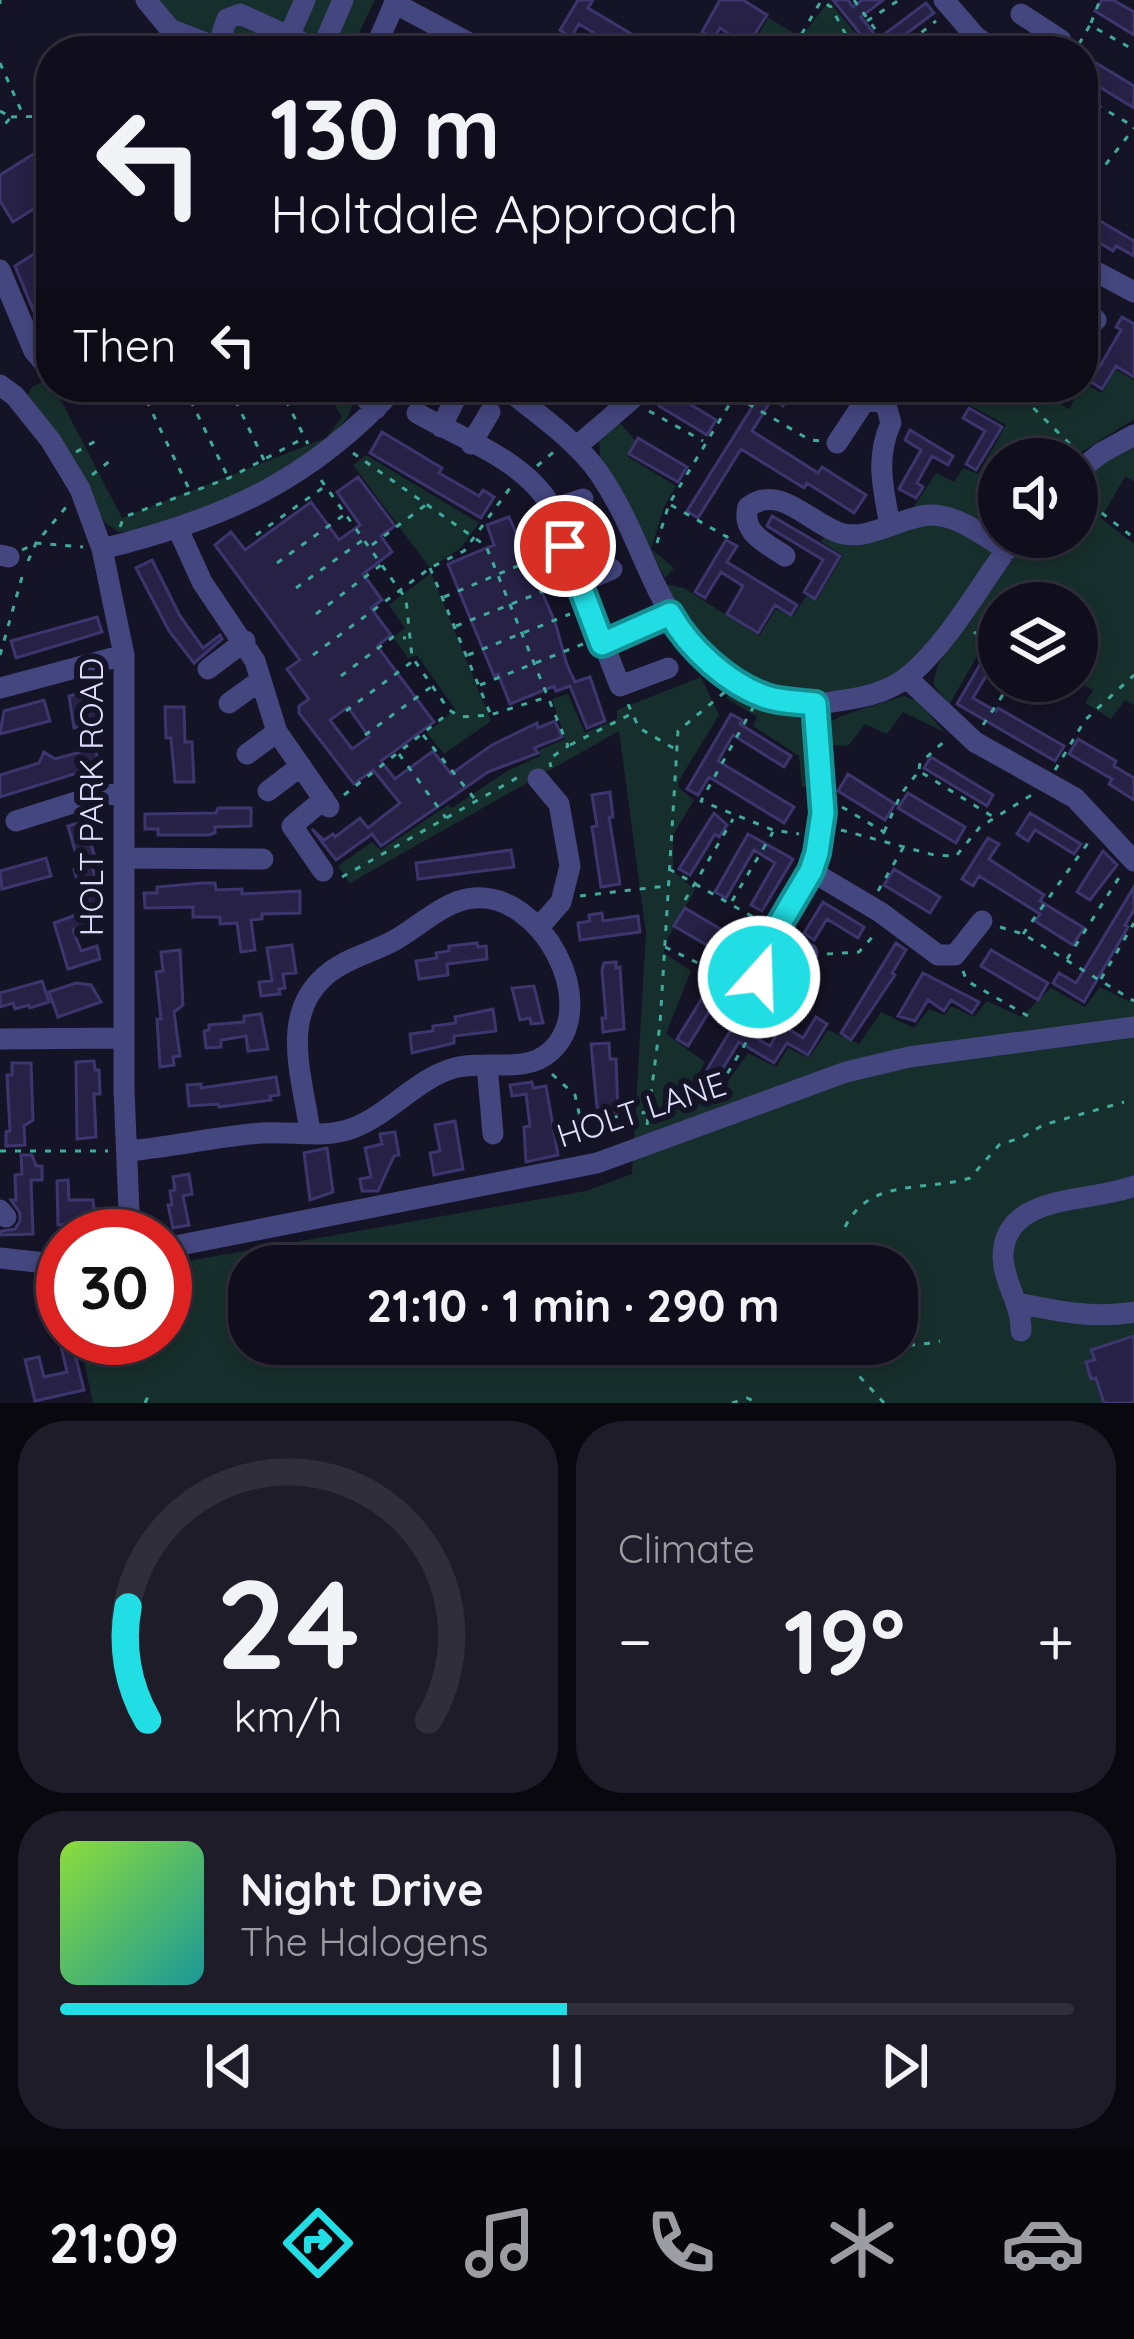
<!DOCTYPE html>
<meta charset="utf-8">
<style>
:root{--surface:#100e1c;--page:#1e1c29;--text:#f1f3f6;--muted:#9c9ca3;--line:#302e3b;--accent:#20dee3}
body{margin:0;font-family:Quicksand,sans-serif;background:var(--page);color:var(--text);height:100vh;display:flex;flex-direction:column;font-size:45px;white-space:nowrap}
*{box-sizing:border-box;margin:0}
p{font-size:39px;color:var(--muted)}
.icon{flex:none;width:66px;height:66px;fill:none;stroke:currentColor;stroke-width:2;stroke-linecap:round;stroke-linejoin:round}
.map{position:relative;height:1403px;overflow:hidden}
.side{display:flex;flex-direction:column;gap:18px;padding:18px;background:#09080f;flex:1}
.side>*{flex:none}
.banner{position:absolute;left:36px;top:36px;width:1062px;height:366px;border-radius:48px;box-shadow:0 6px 18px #0003,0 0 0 3px var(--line);background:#100e1c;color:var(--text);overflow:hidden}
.controls{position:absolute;left:978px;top:438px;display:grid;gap:24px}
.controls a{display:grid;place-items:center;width:120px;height:120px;border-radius:50%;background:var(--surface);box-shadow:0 6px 18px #0003,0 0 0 3px var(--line);font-size:60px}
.speed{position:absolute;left:36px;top:1209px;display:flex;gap:24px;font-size:60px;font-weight:700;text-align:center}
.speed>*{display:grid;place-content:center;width:156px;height:156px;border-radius:50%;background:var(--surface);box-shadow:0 6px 18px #0003,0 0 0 3px var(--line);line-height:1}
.speed .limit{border:18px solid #d22;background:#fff;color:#111}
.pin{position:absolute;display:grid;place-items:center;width:102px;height:102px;color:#fff;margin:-51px;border:6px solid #fff;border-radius:50%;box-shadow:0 3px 12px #0007}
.me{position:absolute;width:132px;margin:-66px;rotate:20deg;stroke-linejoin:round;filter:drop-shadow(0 0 9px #0008)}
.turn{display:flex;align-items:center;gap:42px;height:252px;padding:0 36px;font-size:54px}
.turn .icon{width:156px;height:156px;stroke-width:2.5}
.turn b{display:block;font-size:84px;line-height:102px}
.then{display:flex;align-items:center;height:114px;padding:0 36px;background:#0003;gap:24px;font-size:45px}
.big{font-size:90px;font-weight:700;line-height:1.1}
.side .widget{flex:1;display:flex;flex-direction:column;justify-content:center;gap:18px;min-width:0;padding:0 42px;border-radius:48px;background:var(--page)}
.side .dial{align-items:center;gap:0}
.dial svg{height:312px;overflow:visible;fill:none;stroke:var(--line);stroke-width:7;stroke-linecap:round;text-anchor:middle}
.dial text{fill:var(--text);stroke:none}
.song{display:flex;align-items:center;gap:36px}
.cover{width:144px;height:144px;border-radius:18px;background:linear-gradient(135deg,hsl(90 70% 55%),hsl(180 70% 35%))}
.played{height:12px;border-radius:6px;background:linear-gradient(90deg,var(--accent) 50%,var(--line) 50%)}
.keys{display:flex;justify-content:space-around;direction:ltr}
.heat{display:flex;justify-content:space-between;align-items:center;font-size:66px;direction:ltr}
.side .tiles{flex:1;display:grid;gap:18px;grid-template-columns:1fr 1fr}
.widget:last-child{grid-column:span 2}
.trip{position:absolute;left:228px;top:1245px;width:690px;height:120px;border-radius:48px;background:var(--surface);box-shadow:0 6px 18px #0003,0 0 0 3px var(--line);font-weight:700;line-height:120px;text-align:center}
.tab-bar{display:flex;height:192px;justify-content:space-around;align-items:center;background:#06060b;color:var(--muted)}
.tab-bar .icon{width:84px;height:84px}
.tab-bar .on{color:var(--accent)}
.tab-bar b{font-size:54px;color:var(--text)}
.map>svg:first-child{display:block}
.green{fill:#172f2c;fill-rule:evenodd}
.building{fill:#262145;stroke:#3d366e;stroke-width:3;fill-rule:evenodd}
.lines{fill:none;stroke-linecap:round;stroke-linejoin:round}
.path{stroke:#3fab9c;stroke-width:3;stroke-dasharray:6 9;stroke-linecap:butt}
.minor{stroke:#44467f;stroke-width:21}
.route-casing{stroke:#159094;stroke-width:30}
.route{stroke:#20dee3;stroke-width:21}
.labels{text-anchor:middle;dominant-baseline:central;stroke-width:12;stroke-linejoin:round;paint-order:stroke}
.street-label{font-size:33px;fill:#dddcfb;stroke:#151326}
</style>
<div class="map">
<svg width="1134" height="1403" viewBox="0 0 1134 1403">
<rect width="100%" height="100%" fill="#151326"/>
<path class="green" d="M135,0H375L350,51H195L161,35Z
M829,1L870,51H749L768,18L801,37Z
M1115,369L1134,380V419L1071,459H999V537H1004C978,575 954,618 923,651C879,698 816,702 759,682C751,679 740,677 733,672C701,652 684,615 666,584L684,588L759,636L776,609L793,617L806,596L817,600L843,555L821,542L826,534L911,511L936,473L954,482L963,468L978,474L1006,425L966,403L976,387H1030L1069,409L1083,383L1102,393Z
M50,379L122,518L326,438L342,417L323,387H341L352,406C341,458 170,531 119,532L105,523L27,396L32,387Z
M619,422L635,440L627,456L676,486L664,507L651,549L674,568L665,578L600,456L599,438Z
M1134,446V481L1125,477L1101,518L1134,544V705L1125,700L1111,719L1085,703L1093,690L1076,681L1077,603H999V618L949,705L933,684L938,664L1029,537H1077V487L1102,461Z
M366,455L479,523L461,548L430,568L353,465Z
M431,573L491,721L444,754L427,733L455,709L417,655L408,658L393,637L405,628L389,605Z
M701,677L719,715L678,782L679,788L694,800L673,835V871L695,890L664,945V953L691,971L666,1034L705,1062L695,1080L722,1090L748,1053L776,1067L788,1048L809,1058L828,1030L859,1044L881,1012L914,1028L929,1009L945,1015L951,1006L974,1017L987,1001L1021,1017L1051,988L1085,1007L1100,987L1128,1001L1134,999V1403H93L79,1338H165V1265L586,1191L632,1174L646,933L619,731L350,883L338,866L372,842L381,850L448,805L452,808L507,771L540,756L539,750L565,739L552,699L568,694L585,733L617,719V710ZM249,1266H897V1344H249Z
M730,693L802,720L807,729L812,786L802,787L799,756L753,726L757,717L726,698Z
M904,696L918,701L944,732L903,712L887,734L865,724L848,746L824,744V726C837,714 884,703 904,696Z"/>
<path class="building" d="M578,0H593L588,8L660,51H624L579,24L571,37L560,30Z
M720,0H743L767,15L747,46L720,28L714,38L702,32Z
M833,0H848L853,7L862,0H883L861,17L878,39L926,3L934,13L883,51H863L870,46Z
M1102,0H1113L1134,12V35L1095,11Z
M1083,55L1134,86V108L1083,77Z
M51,143V198L13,222L0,201V175Z
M1083,211L1134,241V256L1116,246L1113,251L1083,233Z
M51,243V340L36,317L15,266Z
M1122,317L1134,324V377L1116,366L1102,389L1083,377V363L1097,371L1121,330L1116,327Z
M751,387H780L789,396L783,406L772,399L752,431L818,473L822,467L866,495L854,513L807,483L804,488L741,449L698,518L687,511L754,404L746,398Z
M668,391L716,420L707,435L659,406Z
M969,408L1002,427L976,470L966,464L985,431L963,418Z
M910,430L953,456L948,465L932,456L917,483L923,487L916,498L899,489L921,450L905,440Z
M382,432L442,468L439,473L479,496L483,490L494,497L481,518L370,453Z
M638,438L687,467L678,482L629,454Z
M358,477L395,526L381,536L392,552L363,574L382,600L371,608L391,635L377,646L434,722L381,761L395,779L433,751L451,774L492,745L537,723L538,728L555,721L562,737L534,748L538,753L488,772L381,846L372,834L336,860L312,829L324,840L333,834L335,837L360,818L368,828L400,803L373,770L354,784L299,713V706L309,699L287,669L300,660L215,545L231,532L245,550L311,502L339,540L360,525L337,492ZM348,707L369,737L352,749L330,720Z
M772,516L840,556L815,599L804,592L823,560L767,526Z
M509,517L555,622L567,665L575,682L590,677L605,721L587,728L570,686L556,691L554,686L510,704L498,674L494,676L448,564L494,545L487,525Z
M726,540L737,546L727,562L797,605L791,615L775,605L758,633L727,614L743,586L721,572L705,598L695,592Z
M152,560L180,616L203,648L220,635L222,639L194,663L169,631L136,568Z
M97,617L102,632L16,658L11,641Z
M999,632V654L973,698L996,711L998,708L1064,746L1055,761L957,704Z
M93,689L97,721L74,728L69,696Z
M44,700L50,721L0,734L4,711Z
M165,707H184L185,742H192L194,782H175L171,738H166Z
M731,714L742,720L740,724L791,756L784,767L733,735L718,761L794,807L784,823L709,777L698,795L687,789Z
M1078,739L1116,761L1114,766L1134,778V800L1109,784L1112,779L1069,754Z
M95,748L98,761L85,765L87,770L0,797V775L39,763L44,752L55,759Z
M931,757L993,795L987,806L924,768Z
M848,774L895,804L885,820L838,791Z
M610,792L613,817H609L620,884L601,887L592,827L597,826L592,795Z
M908,793L965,827L956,843L898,808Z
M218,808H251V826L215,827V833L209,835H158V829H145V814L216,813Z
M714,813L727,825L719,837L715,834L690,875L679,869Z
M1030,813L1081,844L1074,854L1035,830L1028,841L1017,834Z
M79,823L80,829L86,827L96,861L91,863L101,897L96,899L98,906L81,911L77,899L81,892L74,870L80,868L68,826Z
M748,834L793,859L762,911L751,905L775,863L754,850L726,898L715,892Z
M988,838L999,844L989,859L1044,895L1040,901L1084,928L1073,945L1035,921L1040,914L979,876L973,886L962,879Z
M511,850L514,867L418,879L416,863Z
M1103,851L1117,865L1090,900L1077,892Z
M46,858L51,876L2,889L0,871Z
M894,869L940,897L930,913L884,885Z
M202,883H215L216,890L242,889V894L300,891V913L262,914V919L251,920L255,950L241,952L237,923L220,924V917H193V907L145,908L144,893H157V887Z
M1134,887V910L1125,925L1128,927L1084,1002L1053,983L1059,973L1076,983Z
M823,902L864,927L858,938L827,919L814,940L804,933Z
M685,908L749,946L741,965L674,926Z
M87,911L91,924L73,930L81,951L97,946L100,959L68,969L54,923Z
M602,913L603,921L638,916L640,932L580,940L578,923L590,921L589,915Z
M477,943L478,947L486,946L487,959L447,964L448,975L419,979L416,961L437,958L436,953L449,951V946Z
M896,943L906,950L892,973L895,975L851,1040L841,1033Z
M292,945L296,973L283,974L285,988L279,989L280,994L261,996L259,982L272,981L267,948Z
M180,950L183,1005L174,1012L180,1056L173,1057L174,1065L160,1067L157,1019H161L156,972L163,971L161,952Z
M991,950L1048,983L1038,1000L981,966Z
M616,962V968L620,967L624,1029L603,1032L602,1018H606L602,970L604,963Z
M923,973L979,1002L972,1013L951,1000L944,1011L928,1000L915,1021L898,1016Z
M42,981L49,1002L30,1008L29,1005L15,1009L13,1003L0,1007V993Z
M712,982L723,989L688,1046L677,1039Z
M76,983L91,985L101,1002L58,1017L49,992Z
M534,986L543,1023L531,1024L530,1018L520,1020L512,988Z
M747,1003L758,1009L745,1031L770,1046L782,1025L803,1038L816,1017L827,1024L808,1055L787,1043L774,1063L739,1042L713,1085L702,1078Z
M493,1009L496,1031L454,1036V1043L412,1053L410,1034L433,1031V1026L456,1023L455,1017Z
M261,1014L268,1049L248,1051L246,1036L221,1040V1047L206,1048L204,1031L209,1030V1025L244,1022V1016Z
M609,1043L610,1059H616L618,1112L606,1113V1107L597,1108L591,1044Z
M94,1061L95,1070H99L100,1094H94L96,1137L77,1139L76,1062Z
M12,1063H31L33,1120L24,1126L25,1145L6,1146V1132L10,1131L7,1075H12Z
M276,1077L279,1095L270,1096L271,1100L219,1107L218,1104L189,1106L187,1085L201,1084V1088Z
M532,1082L533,1088L546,1086L558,1155L526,1162L524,1127L530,1126L526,1094L512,1096L510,1085Z
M455,1121L463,1169L434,1175L430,1153L440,1151L435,1125Z
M395,1132L399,1155L394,1156L378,1191H362L360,1179L371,1177L365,1148L382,1144L380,1134Z
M327,1148L333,1192L310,1200L304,1153Z
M21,1155H32L36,1166H42V1180H31L33,1234L1,1235V1231L15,1229L20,1221V1213L11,1200H16L15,1175L22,1174Z
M189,1174L192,1194L183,1196L189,1225L173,1228L168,1205H172L170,1191L175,1190L173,1177Z
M68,1180L69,1200H93L94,1209H105V1224H100V1229L72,1230V1224L58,1225L57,1181Z
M1134,1336V1403H1104L1096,1378L1091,1379L1086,1362L1095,1360L1091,1350Z
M59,1338H71L84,1390L35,1401L25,1360L39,1357L44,1377L67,1372Z"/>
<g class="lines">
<path class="path" d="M854,0L891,51
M0,4V0
M867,21L899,0
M1091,23L1100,0
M1079,44L1090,25L1134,50
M794,47L821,1L831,7L846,35
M777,51L846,35L859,51
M898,51L936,21
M0,63L24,117
M1083,97L1133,126
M0,111L11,117L0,130
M11,117L51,116
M1083,184L1103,168L1134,128
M140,387L191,493
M184,387L228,477
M229,387L264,460
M279,387L308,444
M709,387L727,401
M1012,387L1075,449
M735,396L810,440L821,441
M649,411L703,441
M76,452L101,438
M353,453L486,546L568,746L549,759L551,767
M537,466L557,449
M92,475L111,460
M321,480L406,599L412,657L449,710L461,717L490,715L544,698
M1084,489L1098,510L1134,538
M671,505L727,537L735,532
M120,527L124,517L229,478L304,438
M256,535L324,487
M657,543L669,504L740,387
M372,545L427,504
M22,550L36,543L83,547
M28,561L36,543L67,506
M277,563L344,515
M430,568L490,713
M296,588L363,540
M444,597L551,552
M316,614L381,565
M456,626L564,583
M974,632L999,650
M0,655L24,570
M313,655L430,568L464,551L510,488
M468,655L570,614
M341,676L393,637L406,638
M480,685L583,644
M628,704L639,728L675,749
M754,706L701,801L773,830L799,834
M346,711L413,661
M983,725L1012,681
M365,735L431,687
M423,735L474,798
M570,745L631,714
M399,754L446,818
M919,769L920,763L948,738
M1055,770L1085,720L1134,675
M344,795L450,712
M842,807L884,832L881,838
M841,830L934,855L956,856L980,827L1033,794
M884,832L901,794L919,771L995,818
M669,869L760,921
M342,877L522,775
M878,891L903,848
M580,896L666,886
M685,900L733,819
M732,901L773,832
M1000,927L1023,934L1134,1001
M1023,934L1090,840
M665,947L735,981
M827,954L859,952L875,934
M1067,959L1120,876
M963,971L967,981L1035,1020
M1101,979L1134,923
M718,1012L730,991
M552,1074L575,1095L581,1122L648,1112
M712,1099L753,1031L783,1010L782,1002
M647,1125L660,1024L678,731L726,691
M0,1151H108
M845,1227C870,1177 924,1192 970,1178L999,1145L1023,1137L1043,1125L1124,1102
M145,1403L151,1390
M732,1403L747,1398L758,1403
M884,1403L859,1376L861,1358C884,1344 914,1347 940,1341"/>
<path class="minor" d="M146,0L170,29L221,49
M944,0L976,37L997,51
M394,3L473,45L513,51
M1021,14L1061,40L1054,51
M289,36L305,0
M224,51L219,42L227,19L240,14L321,51L343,0
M374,51L396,0
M1083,265L1134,292
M0,270L34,351L51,371
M1083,311L1096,320
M0,385L15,396L51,441L80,489L102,549L124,655V1090L130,1236
M355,387L376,409
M504,387C536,413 575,439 599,473C653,552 652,634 747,686C770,699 799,706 825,703C855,699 887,695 911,674C954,636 981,582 1016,537
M417,413C460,438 522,459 549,503L620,686L668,668
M441,427L459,392
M837,443L864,402L879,400L886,405L891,423C875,458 883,488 890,525
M471,444L490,412
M576,447L646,387
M1077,472L1101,453L1134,435
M551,510L583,499
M178,529L202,582L255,661L277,732L329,807
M565,546L601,533
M102,549C224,519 310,481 396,387
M0,555L9,557
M785,556C766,543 741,533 748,507C780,483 809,523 840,533C869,542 901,516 931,515C958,515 984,536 1007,550
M579,583L612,569
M602,644L670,614
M208,669L245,641
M907,678L975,742L1075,798L1134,861
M0,688L124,655
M229,703L261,680
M247,754L277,732
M538,779L559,804L570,866L561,902L540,926
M268,791L301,766
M16,821L95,796L124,793
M124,858L263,859
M323,871L292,826L324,799
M811,871L880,912L938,955H955L982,921
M808,953L782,985H765L756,969L757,962L811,871L817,853L823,813L815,704
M0,1039L124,1038
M487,1065L493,1134
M128,1151C173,1147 218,1136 263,1133C292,1131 325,1139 353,1128C390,1114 416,1079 454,1068C485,1059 525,1075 551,1051C602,1004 541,892 474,898C445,900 420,926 395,940C374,952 349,957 330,972C276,1013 304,1080 310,1133
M0,1210L6,1217
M165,1248L597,1163L846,1072L909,1057L1134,1027
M0,1258L63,1265
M1017,1303C1056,1311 1094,1319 1134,1312
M1021,1331C1022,1305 1004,1284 1003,1257C1003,1192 1092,1203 1134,1186"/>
</g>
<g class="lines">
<defs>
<path id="route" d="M565,546L602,644L670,614C689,648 728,684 766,697C780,702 799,702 815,704L823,813L817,853L811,871L757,962L759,977"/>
</defs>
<use href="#route" class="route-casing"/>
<use href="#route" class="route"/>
</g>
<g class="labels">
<g class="street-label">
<text transform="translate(90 797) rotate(-90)">HOLT PARK ROAD</text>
<text transform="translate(641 1109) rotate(-18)">HOLT LANE</text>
</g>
</g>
</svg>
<div class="controls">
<a><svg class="icon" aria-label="sound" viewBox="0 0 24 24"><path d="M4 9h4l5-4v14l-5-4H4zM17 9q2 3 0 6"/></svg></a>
<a><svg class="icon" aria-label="layers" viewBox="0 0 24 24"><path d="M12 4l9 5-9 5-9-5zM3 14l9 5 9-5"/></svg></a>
</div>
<div class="speed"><div class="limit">30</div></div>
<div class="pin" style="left:565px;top:546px;background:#d93025"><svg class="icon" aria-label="arrive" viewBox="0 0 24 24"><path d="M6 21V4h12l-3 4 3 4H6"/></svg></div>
<svg class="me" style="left:759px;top:977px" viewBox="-20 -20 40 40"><circle r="17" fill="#20dee3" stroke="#fff" stroke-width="3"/><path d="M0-11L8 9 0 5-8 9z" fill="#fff"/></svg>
<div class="trip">21:10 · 1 min · 290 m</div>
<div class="banner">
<div class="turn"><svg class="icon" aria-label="left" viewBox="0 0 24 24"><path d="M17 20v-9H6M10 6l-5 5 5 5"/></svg><div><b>130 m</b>Holtdale Approach</div></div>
<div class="then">Then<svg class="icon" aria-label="left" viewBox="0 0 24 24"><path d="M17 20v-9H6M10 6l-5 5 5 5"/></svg></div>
</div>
</div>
<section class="side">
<div class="tiles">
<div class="widget dial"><svg viewBox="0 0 100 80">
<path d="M14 69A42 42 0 1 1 86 69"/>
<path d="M14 69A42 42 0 0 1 9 40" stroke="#20dee3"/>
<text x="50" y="56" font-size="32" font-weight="700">24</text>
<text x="50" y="72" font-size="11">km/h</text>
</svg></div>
<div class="widget"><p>Climate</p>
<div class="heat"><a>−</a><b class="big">19°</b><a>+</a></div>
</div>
<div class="widget">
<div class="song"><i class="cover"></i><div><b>Night Drive</b><p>The Halogens</p></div></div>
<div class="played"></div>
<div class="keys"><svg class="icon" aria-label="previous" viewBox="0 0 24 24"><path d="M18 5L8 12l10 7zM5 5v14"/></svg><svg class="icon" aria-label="pause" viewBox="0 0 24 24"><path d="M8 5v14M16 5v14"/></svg><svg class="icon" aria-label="next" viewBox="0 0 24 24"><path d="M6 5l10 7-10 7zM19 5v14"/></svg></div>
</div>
</div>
</section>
<nav class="tab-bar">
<b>21:09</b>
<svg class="icon on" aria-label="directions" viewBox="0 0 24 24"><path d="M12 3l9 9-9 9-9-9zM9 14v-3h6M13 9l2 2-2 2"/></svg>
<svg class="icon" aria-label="music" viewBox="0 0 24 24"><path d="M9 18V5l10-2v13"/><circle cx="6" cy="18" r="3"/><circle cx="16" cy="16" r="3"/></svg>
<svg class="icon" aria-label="phone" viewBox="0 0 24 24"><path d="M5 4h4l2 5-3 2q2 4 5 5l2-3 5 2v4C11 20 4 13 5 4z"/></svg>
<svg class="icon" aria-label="climate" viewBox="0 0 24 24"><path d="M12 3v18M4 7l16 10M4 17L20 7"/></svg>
<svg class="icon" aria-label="car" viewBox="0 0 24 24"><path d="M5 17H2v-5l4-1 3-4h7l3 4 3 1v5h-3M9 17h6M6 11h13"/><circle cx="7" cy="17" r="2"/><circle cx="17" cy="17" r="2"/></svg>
</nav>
